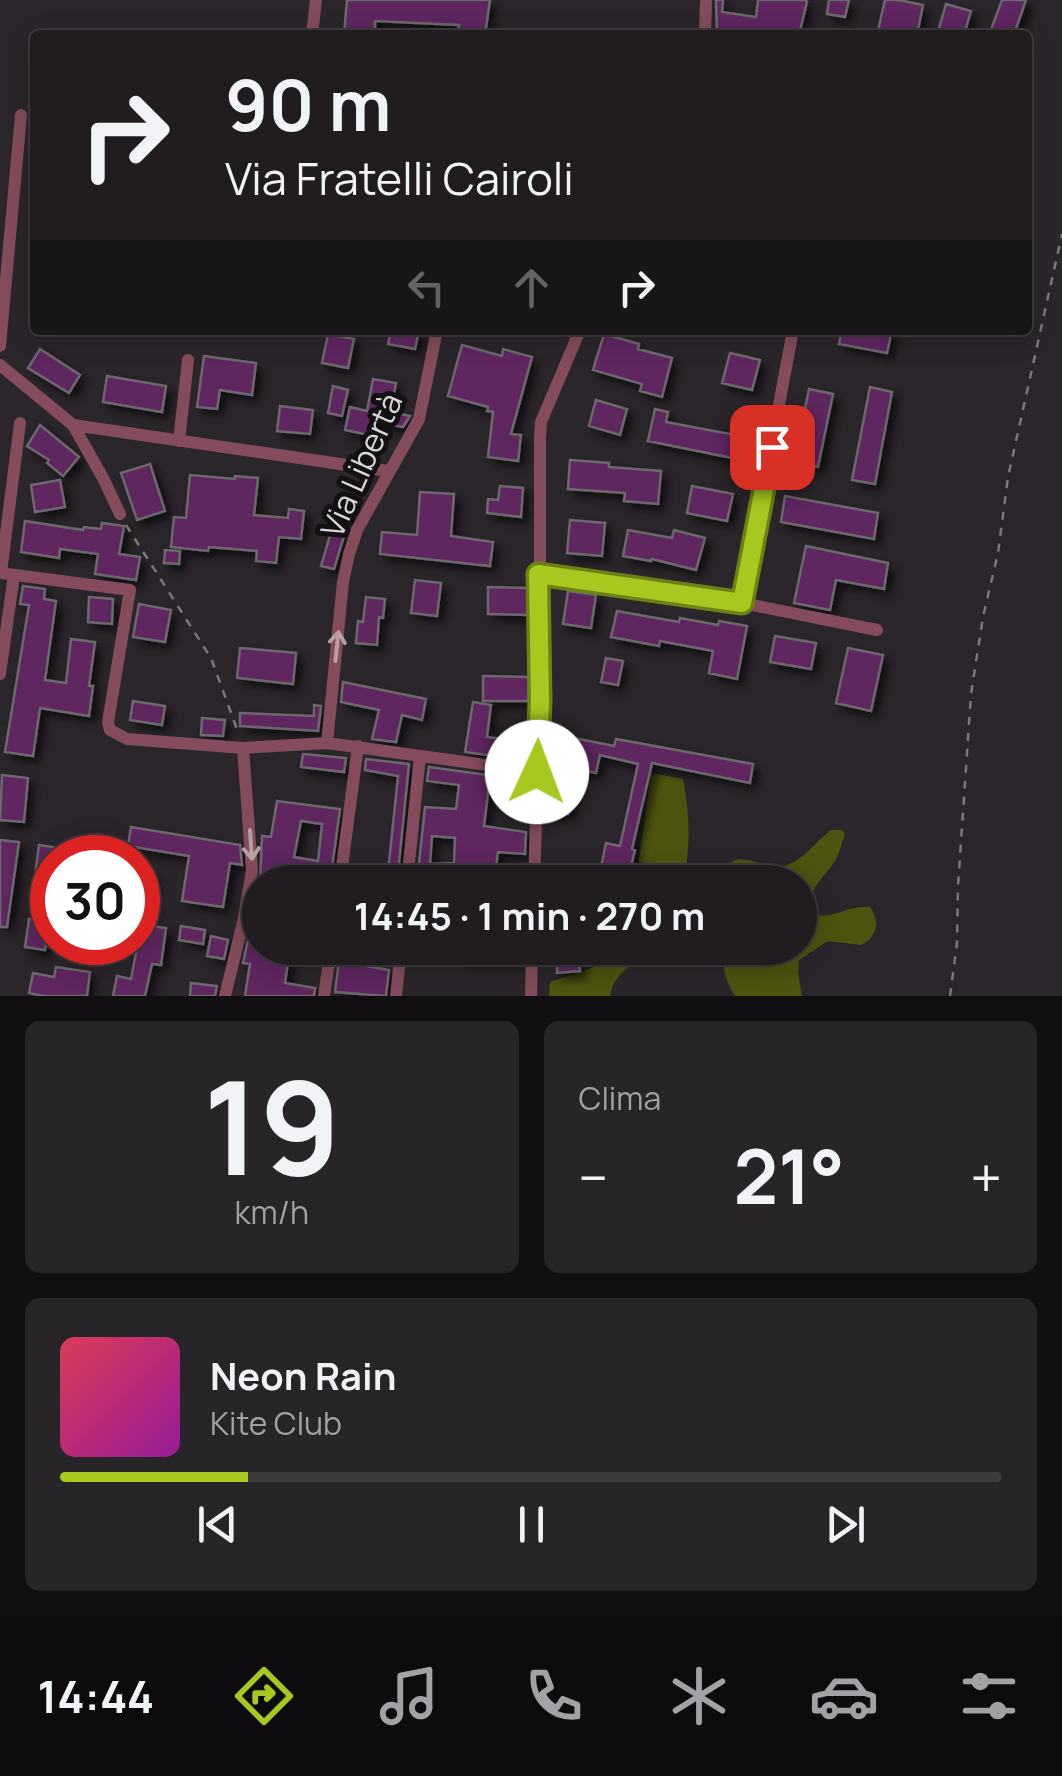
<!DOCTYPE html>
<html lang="it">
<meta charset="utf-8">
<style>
:root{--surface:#201c20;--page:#282529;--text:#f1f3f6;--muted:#a2a1a5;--line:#3d3a3e;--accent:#a7c81f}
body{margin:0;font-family:Manrope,sans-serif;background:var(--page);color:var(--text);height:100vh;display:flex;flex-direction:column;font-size:38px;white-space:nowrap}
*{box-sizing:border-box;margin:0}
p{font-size:32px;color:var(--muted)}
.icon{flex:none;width:55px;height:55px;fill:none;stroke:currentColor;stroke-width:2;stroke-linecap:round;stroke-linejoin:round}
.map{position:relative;height:996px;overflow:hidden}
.drawer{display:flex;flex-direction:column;gap:25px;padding:25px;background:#120f12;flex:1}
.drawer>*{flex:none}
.hud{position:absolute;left:30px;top:30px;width:1002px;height:305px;border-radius:10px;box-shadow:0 5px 25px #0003,0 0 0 2px var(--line);background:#201c20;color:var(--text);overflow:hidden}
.speed{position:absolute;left:30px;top:835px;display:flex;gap:20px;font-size:50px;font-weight:700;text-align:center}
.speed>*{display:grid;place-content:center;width:130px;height:130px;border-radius:50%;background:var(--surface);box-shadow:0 5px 25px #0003,0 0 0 2px var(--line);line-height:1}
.speed .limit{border:15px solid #d22;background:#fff;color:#111}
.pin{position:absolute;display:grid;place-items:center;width:85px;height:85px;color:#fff;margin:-42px;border-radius:20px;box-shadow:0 5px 15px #0006}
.me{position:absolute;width:110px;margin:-55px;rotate:2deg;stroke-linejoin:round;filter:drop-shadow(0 0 8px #0008)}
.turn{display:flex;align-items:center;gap:35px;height:210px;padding:0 30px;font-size:45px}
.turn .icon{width:130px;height:130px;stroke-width:2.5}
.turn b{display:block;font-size:70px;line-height:85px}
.lanes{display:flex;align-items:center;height:95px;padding:0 30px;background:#0003;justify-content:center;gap:50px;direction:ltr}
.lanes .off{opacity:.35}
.big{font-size:75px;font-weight:700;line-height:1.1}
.drawer .card{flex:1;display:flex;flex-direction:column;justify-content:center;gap:15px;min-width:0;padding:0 35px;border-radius:15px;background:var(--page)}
.drawer .dial{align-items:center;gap:0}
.dial b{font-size:130px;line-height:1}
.song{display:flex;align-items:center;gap:30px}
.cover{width:120px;height:120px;border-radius:15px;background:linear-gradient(135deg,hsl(350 70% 55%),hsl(300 70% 35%))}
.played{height:10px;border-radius:5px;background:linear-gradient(90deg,var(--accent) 20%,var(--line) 20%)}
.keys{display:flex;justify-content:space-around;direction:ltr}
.heat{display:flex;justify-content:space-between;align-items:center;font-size:55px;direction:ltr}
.drawer .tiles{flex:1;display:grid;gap:25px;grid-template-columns:1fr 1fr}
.card:last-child{grid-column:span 2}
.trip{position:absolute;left:242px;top:865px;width:575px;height:100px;border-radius:50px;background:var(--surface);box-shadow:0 5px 25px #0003,0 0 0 2px var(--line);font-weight:700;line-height:100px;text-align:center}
.dock{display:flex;height:160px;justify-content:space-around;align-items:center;background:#0d0b0d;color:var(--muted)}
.dock .icon{width:70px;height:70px}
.dock .active{color:var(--accent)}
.dock b{font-size:45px;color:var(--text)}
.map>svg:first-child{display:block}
.green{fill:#4e5310}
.building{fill:#5e2661;stroke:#6d676d;stroke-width:2.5;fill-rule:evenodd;filter:url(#shadow)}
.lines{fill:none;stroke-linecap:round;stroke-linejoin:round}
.path{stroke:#7c787c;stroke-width:2.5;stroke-dasharray:8 8;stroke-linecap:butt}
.minor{stroke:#844c5d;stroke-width:12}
.oneway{stroke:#b79fa7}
.route-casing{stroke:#6d8214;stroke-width:25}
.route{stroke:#a7c81f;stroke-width:18}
.labels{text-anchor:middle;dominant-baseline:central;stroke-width:10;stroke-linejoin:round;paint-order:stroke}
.street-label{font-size:32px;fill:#d9d6d9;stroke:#121012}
</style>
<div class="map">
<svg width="1062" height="996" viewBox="0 0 1062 996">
<defs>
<filter id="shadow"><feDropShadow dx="6" dy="6" stdDeviation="5" flood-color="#0009"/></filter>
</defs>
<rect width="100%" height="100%" fill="#2b262b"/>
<path class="green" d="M651,773L683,779C690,815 691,847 683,882H636Z
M831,830H842L845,834C842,842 840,852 836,859C824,879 806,889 810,913C832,922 845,905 870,907C880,921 878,937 861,945L828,941L799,960L798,972L802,996H735C725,979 720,966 728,948H800V882H721C732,837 760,874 787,865C805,859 816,841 831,830Z
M614,948H655C638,962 613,972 610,996H549L550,982L609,962Z"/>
<path class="building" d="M347,0H490L485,35H458L459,25L375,21V35H344Z
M716,0H723L722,12L756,17L758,0H805L807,2L799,35L772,32L771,35H717Z
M829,0H849L845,17L827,14Z
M885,0H899L923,5L917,35H877Z
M1002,0H1026L1014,35H989Z
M946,4L971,11L964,35H937Z
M391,330H419L415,349L388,344Z
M842,330H892L887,353L839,344Z
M328,334L354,339L348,368L322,363Z
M604,334L639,344L638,349L672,358L662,397L640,391L642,384L593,370Z
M462,345L502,356L503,349L532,357L511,434L521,435L518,461L488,457L493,412L487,411L488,407L448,396Z
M40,349L80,375L69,393L28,368Z
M730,353L760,360L752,390L722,383Z
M204,356L256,363L252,395L220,390L217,409L197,407Z
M107,376L166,386L162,412L103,402Z
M373,379L396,383L391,412L410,416L403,427L372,421L369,435L345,430L350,407L367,411Z
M333,386L348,390L342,416L328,413Z
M870,387L892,392L875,484L852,480Z
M809,389L833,394L818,467L794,462Z
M596,400L627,409L620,435L589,426Z
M280,406L313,410L310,434L277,431Z
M655,409L668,412L666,422L746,437L742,460L648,441Z
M40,425L79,457L63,476L47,463L49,460L27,446Z
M570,460L609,463V467L661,471L658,504L624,501L625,493L568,489Z
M150,464L165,511L137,520L121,473Z
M190,475L235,479V476L258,478L254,515L288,518L289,509L304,511L301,539L279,537L276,563L256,561L257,551L209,547L208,551L171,547L174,517L186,518Z
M60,480L65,507L35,512L31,485Z
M500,486L523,488L521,517L487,513L488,499L498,500Z
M692,486L733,494L727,521L687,513Z
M420,492L454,494L451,536L493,542L490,566L380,554L382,532L417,535Z
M785,496L878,513L874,539L781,522Z
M570,520L605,523L602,556L567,553Z
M25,521L83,530L84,527L101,529L102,523L124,526L119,554L140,557L136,580L95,574L98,554L60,549L59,558L21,552Z
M628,530L672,538L674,530L705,538L696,570L652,559L651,561L623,556Z
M331,532L344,536L334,569L321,566Z
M806,546L888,563L884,589L836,580L830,610L794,603Z
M165,550L180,551L179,564L164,563Z
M415,580L441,583L437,616L411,613Z
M23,586L45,589L44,599L56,601L45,680L66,683L71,639L95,642L89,686H93L89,716L40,708L33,756L5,752L29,605L20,604Z
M488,587L529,588V615L488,614Z
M568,591L596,595L591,628L563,624Z
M89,597L113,599L112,624L88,622Z
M366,597L385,599L383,618L379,617L377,645L356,643L358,621L363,622Z
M139,604L171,610L165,642L133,637Z
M617,611L679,622L680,618L718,625L719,621L747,626L737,679L709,673L713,651L660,641L659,646L611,637Z
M775,636L816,643L811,669L770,662Z
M240,648L296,653L293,684L237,678Z
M848,648L883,655L871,711L836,703Z
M606,658L623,661L618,685L601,682Z
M483,676L529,677L528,701H483Z
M343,682L426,699L422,720L402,715L396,742L372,739L379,710L341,702Z
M133,701L165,706L162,725L130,720Z
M473,702L491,705L487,737L528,742L526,760L465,752Z
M314,705L321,706L318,731L240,726V713L314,716Z
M202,718L225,720L223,736L201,735Z
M574,738L614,746L616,739L753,764L750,783L652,763L632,849L635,850L627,882L599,877L606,843L620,846L638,764L600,755L596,773L577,769L568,814L546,810L550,745L571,750Z
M303,754L346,758L344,772L301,767Z
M366,759L409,764L397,882H387L398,776L365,770Z
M429,767L524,780L523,792L489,785L484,826L526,832L525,854L498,852L494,882H433L434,875L418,873L425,807L456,809L459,785L427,781ZM432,836L455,838L454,863L430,864Z
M2,775L28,778L24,822L0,820Z
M277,801L340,809L330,882H309L310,873L284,870L282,882H260L262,836L271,837ZM301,821L322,824L318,861L294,857Z
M131,827L240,845L242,865L230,863L223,907L182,901L189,856L128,846Z
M0,840L19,842L7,927H0Z
M39,845L80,851L79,858H52V900L32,898Z
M138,872L152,874L144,925L166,928L161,965L152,964L145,996H113L117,976L131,979L138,942Z
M258,894H260V948H290L285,983L315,988L314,996H245L250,964L243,963Z
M29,919L50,923L45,950L25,947Z
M181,926L205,930L203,944L179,940Z
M211,936L228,940L224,959L207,956Z
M462,948H521V960L461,959Z
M558,948H578L580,971L557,973Z
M339,961L389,970L386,996L335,992Z
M56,967L90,972L87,996H44L29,993L33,973L54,977Z
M191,983L217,986L215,996H190Z"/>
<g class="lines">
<path class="path" d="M126,525L211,658L238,732
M950,996L957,943L958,886L971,694L983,617L998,553L1008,477L1062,234"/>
<path class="minor" d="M312,35L316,0
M705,35L706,0
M0,346L21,115
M0,365L73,425L388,471
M73,425L103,478L120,514
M179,441L188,360
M0,573L130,590L108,722L110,730L127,739L243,748L327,743L537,772
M1,573L20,423
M538,574L742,603L877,630
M742,603L793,330
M0,674L14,575
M327,743L343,582L349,554L357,530L419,419L437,330
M340,882L358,746
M407,882L420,756
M534,882L540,701V437L541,422L580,330
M225,996L244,918L252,870L243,748
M324,996L331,948
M396,996L401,948
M531,996L532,948"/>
</g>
<defs><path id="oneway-shaft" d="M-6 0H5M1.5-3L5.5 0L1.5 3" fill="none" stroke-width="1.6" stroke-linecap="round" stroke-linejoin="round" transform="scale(2.5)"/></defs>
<g class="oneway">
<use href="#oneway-shaft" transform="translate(337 646) rotate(-84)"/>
<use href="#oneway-shaft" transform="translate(251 845) rotate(86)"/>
</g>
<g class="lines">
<defs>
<path id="route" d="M537,772L540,701L538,574L742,603L772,447"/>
</defs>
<use href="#route" class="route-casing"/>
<use href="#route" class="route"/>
</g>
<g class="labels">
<g class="street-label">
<text transform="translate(361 465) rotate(-66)">Via Libertà</text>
</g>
</g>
</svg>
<div class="speed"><div class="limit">30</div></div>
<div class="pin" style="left:772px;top:447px;background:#d93025"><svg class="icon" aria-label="arrive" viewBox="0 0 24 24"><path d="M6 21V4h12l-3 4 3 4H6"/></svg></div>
<svg class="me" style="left:537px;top:772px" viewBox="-20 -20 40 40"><circle r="19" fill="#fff"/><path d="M0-13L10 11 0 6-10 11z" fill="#a7c81f"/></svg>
<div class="trip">14:45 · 1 min · 270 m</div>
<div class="hud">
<div class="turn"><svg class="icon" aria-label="right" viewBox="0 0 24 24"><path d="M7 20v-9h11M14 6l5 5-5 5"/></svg><div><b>90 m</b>Via Fratelli Cairoli</div></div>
<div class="lanes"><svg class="icon off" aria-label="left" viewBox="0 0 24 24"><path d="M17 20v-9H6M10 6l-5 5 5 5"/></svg><svg class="icon off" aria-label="ahead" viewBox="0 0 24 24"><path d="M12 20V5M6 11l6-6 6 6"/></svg><svg class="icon" aria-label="right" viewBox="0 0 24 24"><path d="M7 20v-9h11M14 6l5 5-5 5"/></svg></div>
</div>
</div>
<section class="drawer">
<div class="tiles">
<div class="card dial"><b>19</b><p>km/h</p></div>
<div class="card"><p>Clima</p>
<div class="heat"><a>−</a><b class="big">21°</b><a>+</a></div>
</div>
<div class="card">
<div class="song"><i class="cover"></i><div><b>Neon Rain</b><p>Kite Club</p></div></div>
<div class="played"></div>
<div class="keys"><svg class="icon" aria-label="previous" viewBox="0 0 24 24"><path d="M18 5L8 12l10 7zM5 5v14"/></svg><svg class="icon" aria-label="pause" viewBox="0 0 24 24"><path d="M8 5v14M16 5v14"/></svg><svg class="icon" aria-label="next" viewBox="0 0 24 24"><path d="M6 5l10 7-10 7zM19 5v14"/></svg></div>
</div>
</div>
</section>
<nav class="dock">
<b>14:44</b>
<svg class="icon active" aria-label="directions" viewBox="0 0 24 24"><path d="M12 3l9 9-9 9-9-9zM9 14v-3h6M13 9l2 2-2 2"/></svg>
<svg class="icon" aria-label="music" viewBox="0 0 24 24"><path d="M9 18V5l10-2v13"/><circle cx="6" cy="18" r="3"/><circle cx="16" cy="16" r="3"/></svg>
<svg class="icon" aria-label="phone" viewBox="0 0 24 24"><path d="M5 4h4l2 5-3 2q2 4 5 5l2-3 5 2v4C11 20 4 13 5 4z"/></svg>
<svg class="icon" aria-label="climate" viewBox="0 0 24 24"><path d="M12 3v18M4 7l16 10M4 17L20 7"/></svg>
<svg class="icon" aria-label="car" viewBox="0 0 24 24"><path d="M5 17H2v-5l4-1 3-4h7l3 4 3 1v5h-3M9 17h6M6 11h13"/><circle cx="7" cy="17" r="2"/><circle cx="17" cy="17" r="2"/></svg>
<svg class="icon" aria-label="filters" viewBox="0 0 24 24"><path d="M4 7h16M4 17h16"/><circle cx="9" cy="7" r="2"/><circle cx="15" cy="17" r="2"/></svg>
</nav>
